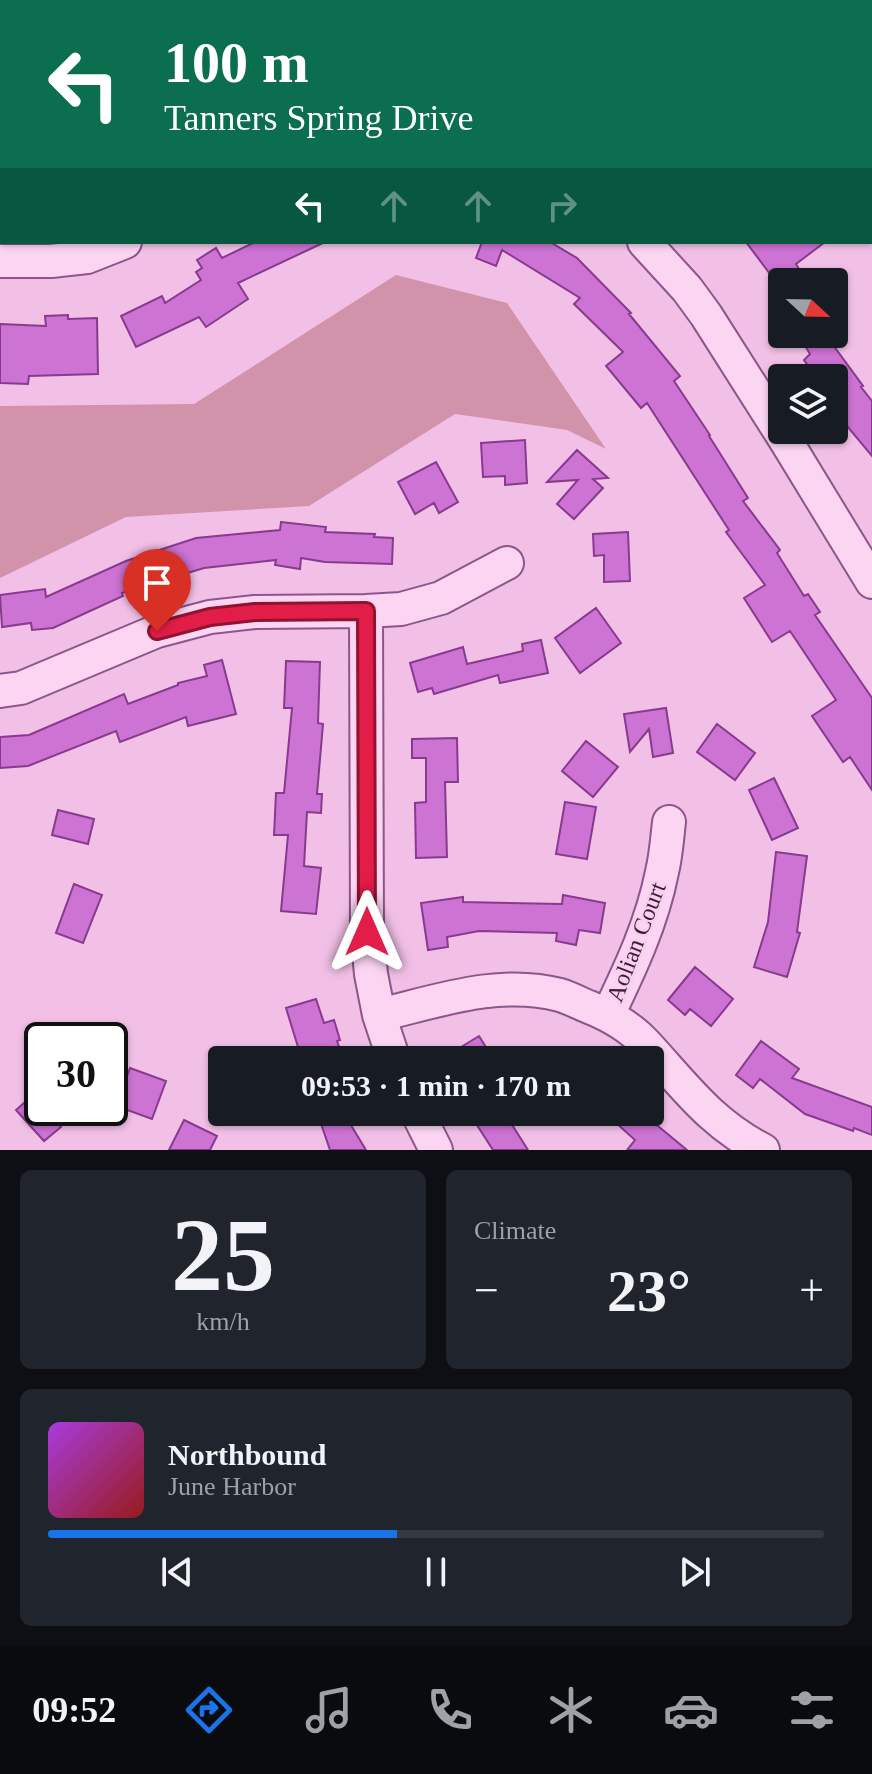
<!DOCTYPE html>
<meta charset="utf-8">
<style>
:root{--surface:#171b24;--page:#20242c;--text:#f1f3f6;--muted:#9ea1a6;--line:#363941;--accent:#1a73e8}
body{margin:0;font-family:"Times New Roman",serif;background:var(--page);color:var(--text);height:100vh;display:flex;flex-direction:column;font-size:30px;white-space:nowrap}
*{box-sizing:border-box;margin:0}
p{font-size:26px;color:var(--muted)}
.icon{flex:none;width:44px;height:44px;fill:none;stroke:currentColor;stroke-width:2;stroke-linecap:round;stroke-linejoin:round}
.map{position:relative;height:1150px;overflow:hidden}
.drawer{display:flex;flex-direction:column;gap:20px;padding:20px;background:#0d0f14;flex:1}
.drawer>*{flex:none}
.top-card{position:absolute;left:0px;top:0px;width:872px;height:244px;box-shadow:0 2px 6px #0004;background:#0b6e4f;color:#fff;overflow:hidden}
.needle{width:52px;rotate:112deg}
.buttons{position:absolute;left:768px;top:268px;display:grid;gap:16px}
.buttons a{display:grid;place-items:center;width:80px;height:80px;border-radius:8px;background:var(--surface);box-shadow:0 2px 6px #0004;font-size:40px}
.speed{position:absolute;left:24px;top:1022px;display:flex;gap:16px;font-size:40px;font-weight:700;text-align:center}
.speed>*{display:grid;place-content:center;width:104px;height:104px;border-radius:50%;background:var(--surface);box-shadow:0 2px 6px #0004;line-height:1}
.speed .limit{border:4px solid #111;border-radius:12px;background:#fff;color:#111}
.pin{position:absolute;display:grid;place-items:center;width:68px;height:68px;color:#fff;margin:-82px -34px;border-radius:50% 50% 50% 0;rotate:-45deg;box-shadow:0 0 8px #0007}
.pin .icon{rotate:45deg}
.me{position:absolute;width:88px;margin:-44px;rotate:0deg;stroke-linejoin:round;filter:drop-shadow(0 0 6px #0008)}
.turn{display:flex;align-items:center;gap:28px;height:168px;padding:0 32px;font-size:36px}
.turn .icon{width:104px;height:104px;stroke-width:2.5}
.turn b{display:block;font-size:56px;line-height:68px}
.lanes{display:flex;align-items:center;height:76px;padding:0 32px;background:#0003;justify-content:center;gap:40px;direction:ltr}
.lanes .off{opacity:.35}
.big{font-size:60px;font-weight:800;line-height:1.1}
.drawer .tile{flex:1;display:flex;flex-direction:column;justify-content:center;gap:12px;min-width:0;padding:0 28px;border-radius:12px;background:var(--page)}
.drawer .dial{align-items:center;gap:0}
.dial b{font-size:104px;line-height:1}
.song{display:flex;align-items:center;gap:24px}
.cover{width:96px;height:96px;border-radius:12px;background:linear-gradient(135deg,hsl(280 70% 55%),hsl(0 70% 35%))}
.played{height:8px;border-radius:4px;background:linear-gradient(90deg,var(--accent) 45%,var(--line) 45%)}
.keys{display:flex;justify-content:space-around;direction:ltr}
.heat{display:flex;justify-content:space-between;align-items:center;font-size:44px;direction:ltr}
.drawer .tiles{flex:1;display:grid;gap:20px;grid-template-columns:1fr 1fr}
.tile:last-child{grid-column:span 2}
.trip{position:absolute;left:208px;top:1046px;width:456px;height:80px;border-radius:8px;background:var(--surface);box-shadow:0 2px 6px #0004;font-weight:800;line-height:80px;text-align:center}
.tab-bar{display:flex;height:128px;justify-content:space-around;align-items:center;background:#090b0e;color:var(--muted)}
.tab-bar .icon{width:56px;height:56px}
.tab-bar .current{color:var(--accent)}
.tab-bar b{font-size:36px;color:var(--text)}
.map>svg:first-child{display:block}
.green{fill:#d193aa}
.building{fill:#cd73d3;stroke:#873a8e;stroke-width:2}
.lines{fill:none;stroke-linecap:round;stroke-linejoin:round}
.minor-casing{stroke:#8d568a;stroke-width:36}
.minor{stroke:#fcd5f3;stroke-width:32}
.route-casing{stroke:#92132f;stroke-width:20}
.route{stroke:#e11d48;stroke-width:14}
.labels{text-anchor:middle;dominant-baseline:central;stroke-width:6;stroke-linejoin:round;paint-order:stroke}
.street-label{font-size:24px;fill:#3b1c3b;stroke:#f8d1ef}
</style>
<div class="map">
<svg width="872" height="1150" viewBox="0 0 872 1150">
<rect width="100%" height="100%" fill="#f2c0e7"/>
<path class="green" d="M396,275L507,303L606,449L567,430L455,414L309,506L126,517L0,578V406L194,404Z"/>
<path class="building" d="M255,242H325L238,283L248,299L206,327L199,317L136,347L121,316L162,296L165,303L201,280L196,272L202,268L197,260L216,248L222,258Z
M482,242H550L577,258L631,313L629,314L680,376L674,381L710,435L709,436L748,498L743,501L780,550L777,553L804,596L808,594L820,612L815,615L872,698V790L850,757L843,762L812,716L836,700L790,631L772,642L744,598L765,585L726,532L729,530L647,403L641,408L606,366L623,352L574,304L580,298L502,250L496,266L476,258Z
M746,242H825L796,264L807,282H776Z
M68,315V319L97,318L98,374L29,376L28,384L0,383V324L46,326L45,316Z
M798,334H825L863,386L861,387L872,401V456L842,420L845,417L834,401V378H817L804,360L810,354Z
M525,440L527,483L505,485V476L483,477L481,443Z
M577,450L608,478L593,479L603,488L574,519L557,504L578,480L547,482Z
M436,462L458,502L439,513L434,503L415,514L398,482Z
M281,522L326,527L325,532L375,534L374,537L393,538L392,564L325,562L301,558L300,569L275,565L276,560L204,568L122,593L123,596L53,628L32,630L31,623L2,627L0,595L45,589L46,597L126,561L196,538L280,530Z
M628,532L630,581L604,582V555L594,556L593,534Z
M596,608L621,643L580,673L555,638Z
M541,640L548,673L500,683L498,675L434,694L432,688L418,692L410,663L463,647L467,664L523,651L522,644Z
M222,660L236,714L188,726L186,717L120,742L116,731L28,766L0,768V737L29,735L124,694L128,704L178,685V683L207,676L204,665Z
M286,661L320,662L318,723L323,724L317,794H322L321,813L307,812L304,866L321,868L316,914L281,911L288,835H274L276,793H284L292,708H284Z
M666,708L673,753L653,757L649,729L630,752L624,714Z
M717,724L755,753L735,780L697,752Z
M457,738L458,782H445L447,857L416,858L415,803L426,802V758H412V739Z
M586,741L618,767L593,797L562,771Z
M774,778L798,828L772,840L749,790Z
M565,802L596,807L587,859L556,854Z
M58,810L94,819L88,844L52,835Z
M776,852L807,856L797,932L800,933L787,977L754,967L768,922Z
M74,884L102,895L83,943L56,933Z
M563,895L605,903L600,933L579,930L576,945L556,941L557,933L479,931L447,937L448,947L428,950L421,903L463,897V902L562,904Z
M695,967L733,999L711,1026L690,1009L685,1015L668,1000Z
M316,999L324,1023L334,1020L340,1040L337,1041L344,1060H302L286,1008Z
M479,1036L494,1060H440Z
M761,1041L799,1069L792,1078L872,1107V1135L854,1128L853,1131L805,1114L760,1079L753,1088L736,1075Z
M130,1068L166,1081L152,1119L116,1106Z
M42,1087V1108H67L54,1120L61,1127L44,1141L16,1110Z
M317,1112H343L366,1150H330Z
M490,1112H504L528,1150H493L475,1122Z
M604,1112H641L687,1150H627L635,1140Z
M184,1120L217,1136L210,1150H169Z"/>
<g class="lines">
<defs>
<path id="minor" d="M870,58L872,60
M644,242L687,289L706,315L786,441L872,582
M0,261H51L87,257L125,242
M366,611L367,932L371,974L379,1015L394,1060
M0,691L21,688L157,631L210,617L255,612L366,611L401,609L441,598L507,563
M379,1015C438,1001 499,979 560,995C570,998 579,1003 589,1007C609,1015 630,1027 645,1043C684,1085 710,1123 763,1150
M608,1015C630,969 652,923 662,872C666,856 667,839 669,822
M417,1112L436,1150"/>
</defs>
<use href="#minor" class="minor-casing"/>
<use href="#minor" class="minor"/>
</g>
<g class="lines">
<defs>
<path id="route" d="M157,631L210,617L255,612L366,611L367,932"/>
</defs>
<use href="#route" class="route-casing"/>
<use href="#route" class="route"/>
</g>
<g class="labels">
<g class="street-label">
<text transform="translate(636 942) rotate(-69)">Aolian Court</text>
</g>
</g>
</svg>
<div class="buttons">
<a><svg class="needle" viewBox="-14 -14 28 28"><path d="M0-13l5 13h-10z" fill="#e53935"/><path d="M0 13l5-13h-10z" fill="#9ea1a6"/></svg></a>
<a><svg class="icon" aria-label="layers" viewBox="0 0 24 24"><path d="M12 4l9 5-9 5-9-5zM3 14l9 5 9-5"/></svg></a>
</div>
<div class="speed"><div class="limit">30</div></div>
<div class="pin" style="left:157px;top:631px;background:#d93025"><svg class="icon" aria-label="arrive" viewBox="0 0 24 24"><path d="M6 21V4h12l-3 4 3 4H6"/></svg></div>
<svg class="me" style="left:367px;top:932px" viewBox="-20 -20 40 40"><path d="M0-17L14 15 0 8-14 15z" fill="#e11d48" stroke="#fff" stroke-width="4"/></svg>
<div class="trip">09:53 · 1 min · 170 m</div>
<div class="top-card">
<div class="turn"><svg class="icon" aria-label="left" viewBox="0 0 24 24"><path d="M17 20v-9H6M10 6l-5 5 5 5"/></svg><div><b>100 m</b>Tanners Spring Drive</div></div>
<div class="lanes"><svg class="icon" aria-label="left" viewBox="0 0 24 24"><path d="M17 20v-9H6M10 6l-5 5 5 5"/></svg><svg class="icon off" aria-label="ahead" viewBox="0 0 24 24"><path d="M12 20V5M6 11l6-6 6 6"/></svg><svg class="icon off" aria-label="ahead" viewBox="0 0 24 24"><path d="M12 20V5M6 11l6-6 6 6"/></svg><svg class="icon off" aria-label="right" viewBox="0 0 24 24"><path d="M7 20v-9h11M14 6l5 5-5 5"/></svg></div>
</div>
</div>
<section class="drawer">
<div class="tiles">
<div class="tile dial"><b>25</b><p>km/h</p></div>
<div class="tile"><p>Climate</p>
<div class="heat"><a>−</a><b class="big">23°</b><a>+</a></div>
</div>
<div class="tile">
<div class="song"><i class="cover"></i><div><b>Northbound</b><p>June Harbor</p></div></div>
<div class="played"></div>
<div class="keys"><svg class="icon" aria-label="previous" viewBox="0 0 24 24"><path d="M18 5L8 12l10 7zM5 5v14"/></svg><svg class="icon" aria-label="pause" viewBox="0 0 24 24"><path d="M8 5v14M16 5v14"/></svg><svg class="icon" aria-label="next" viewBox="0 0 24 24"><path d="M6 5l10 7-10 7zM19 5v14"/></svg></div>
</div>
</div>
</section>
<nav class="tab-bar">
<b>09:52</b>
<svg class="icon current" aria-label="directions" viewBox="0 0 24 24"><path d="M12 3l9 9-9 9-9-9zM9 14v-3h6M13 9l2 2-2 2"/></svg>
<svg class="icon" aria-label="music" viewBox="0 0 24 24"><path d="M9 18V5l10-2v13"/><circle cx="6" cy="18" r="3"/><circle cx="16" cy="16" r="3"/></svg>
<svg class="icon" aria-label="phone" viewBox="0 0 24 24"><path d="M5 4h4l2 5-3 2q2 4 5 5l2-3 5 2v4C11 20 4 13 5 4z"/></svg>
<svg class="icon" aria-label="climate" viewBox="0 0 24 24"><path d="M12 3v18M4 7l16 10M4 17L20 7"/></svg>
<svg class="icon" aria-label="car" viewBox="0 0 24 24"><path d="M5 17H2v-5l4-1 3-4h7l3 4 3 1v5h-3M9 17h6M6 11h13"/><circle cx="7" cy="17" r="2"/><circle cx="17" cy="17" r="2"/></svg>
<svg class="icon" aria-label="filters" viewBox="0 0 24 24"><path d="M4 7h16M4 17h16"/><circle cx="9" cy="7" r="2"/><circle cx="15" cy="17" r="2"/></svg>
</nav>
